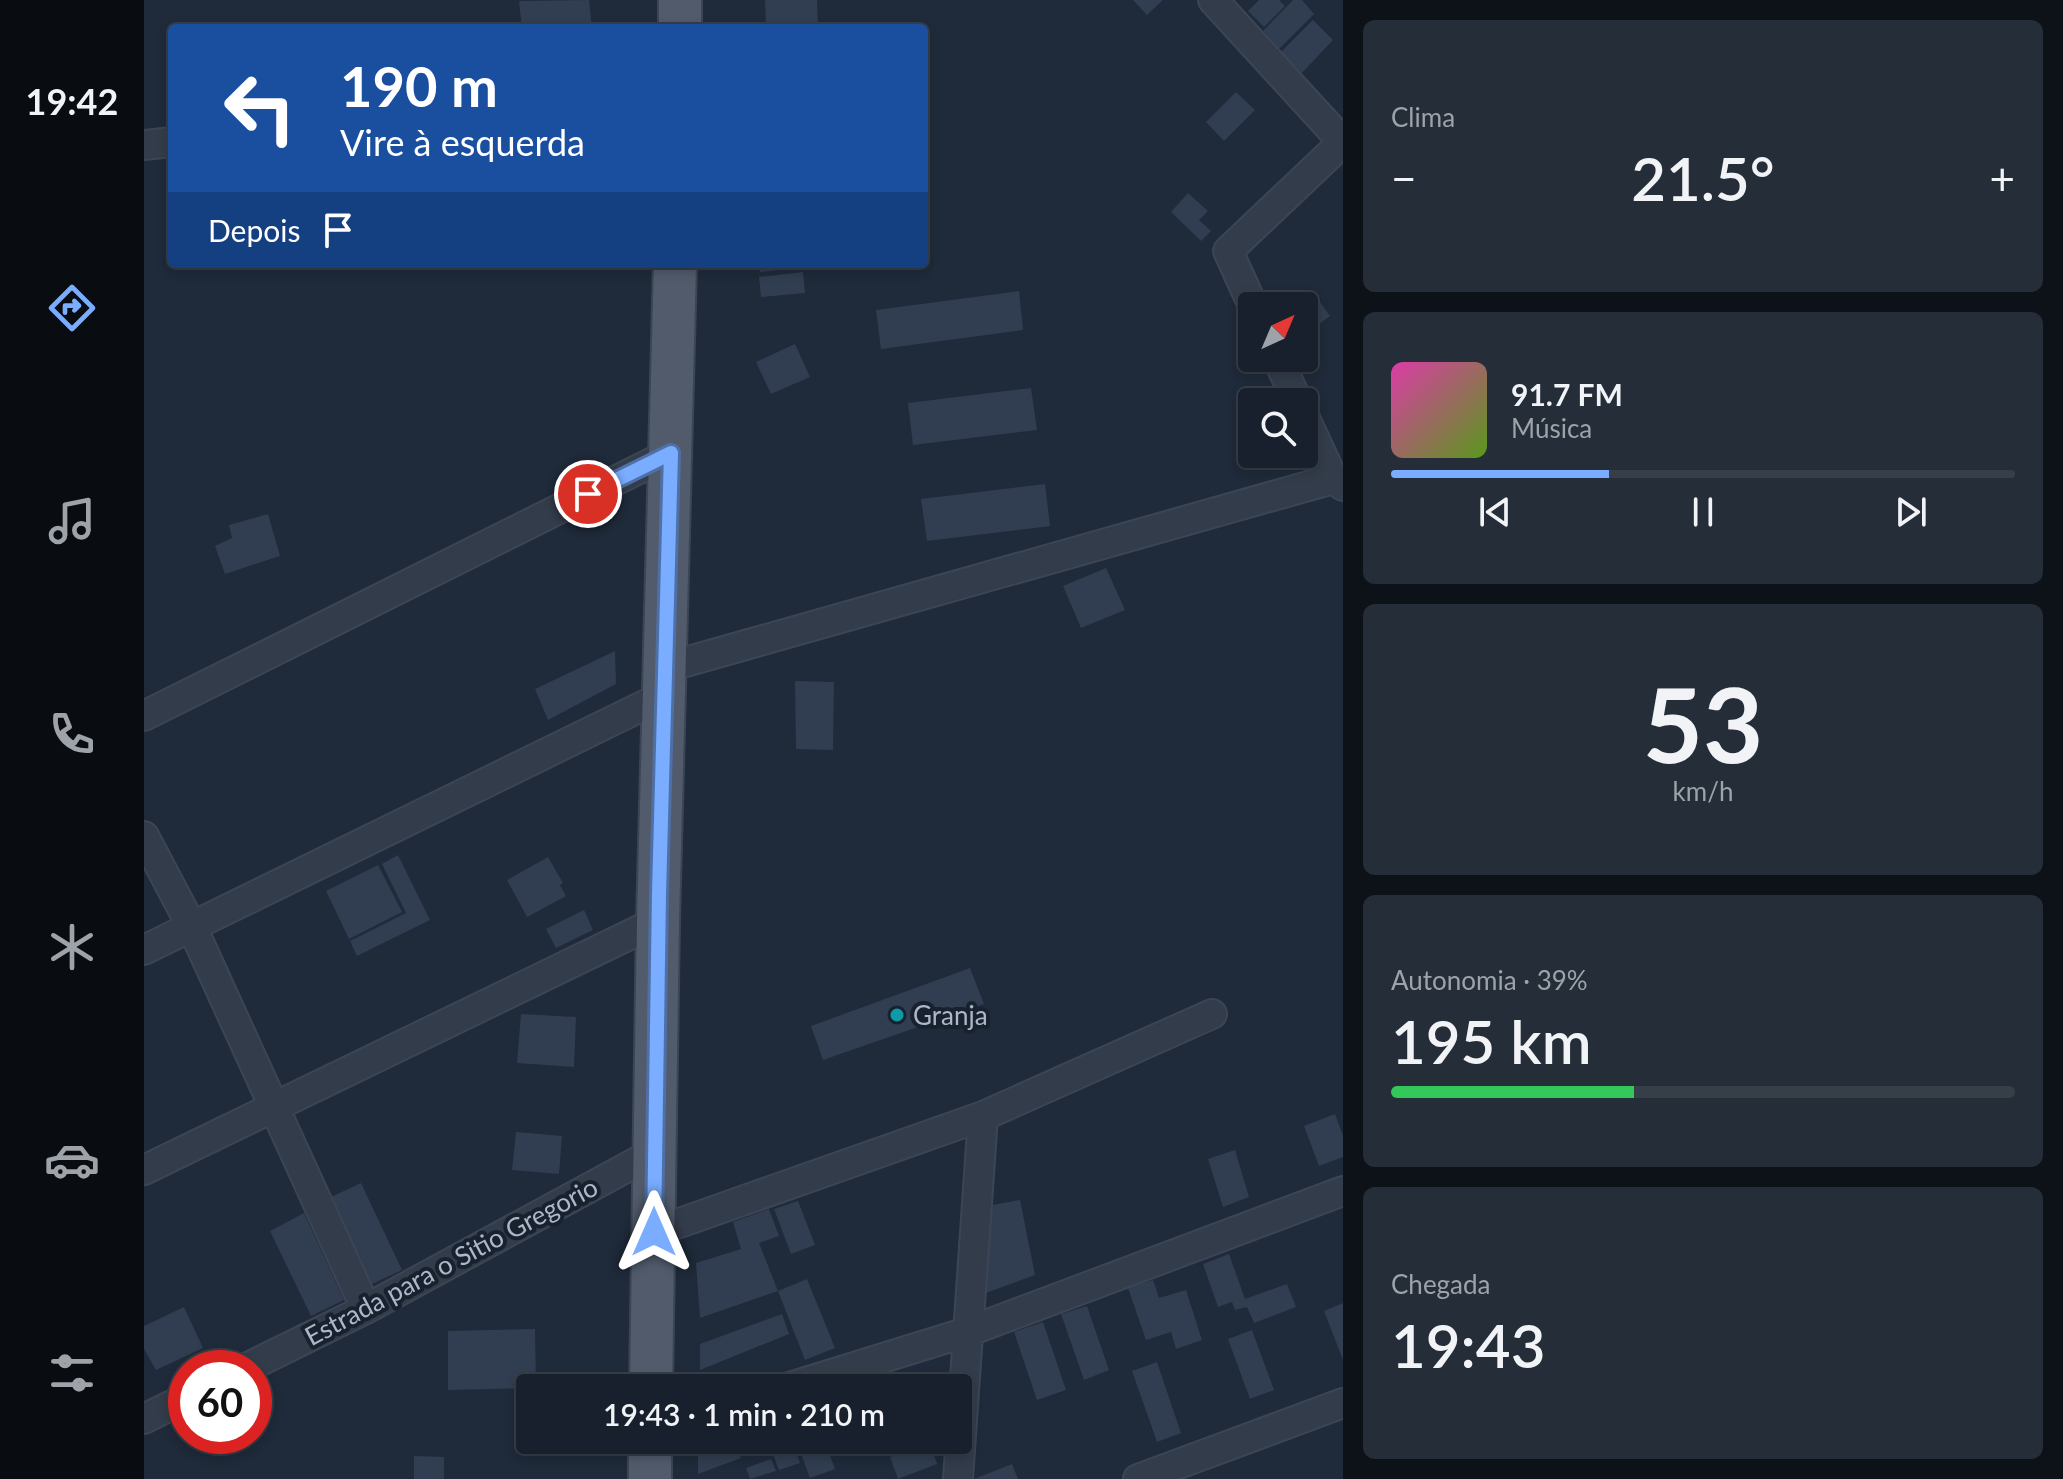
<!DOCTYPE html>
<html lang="pt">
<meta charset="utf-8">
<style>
:root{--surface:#17202c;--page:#242d38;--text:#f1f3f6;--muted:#9ea3a9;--line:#363e48;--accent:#7aadff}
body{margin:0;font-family:Lato,sans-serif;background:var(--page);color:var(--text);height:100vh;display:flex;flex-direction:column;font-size:30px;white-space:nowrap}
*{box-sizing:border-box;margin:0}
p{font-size:26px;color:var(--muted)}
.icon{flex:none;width:44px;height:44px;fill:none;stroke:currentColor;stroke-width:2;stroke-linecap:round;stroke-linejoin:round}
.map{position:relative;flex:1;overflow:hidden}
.side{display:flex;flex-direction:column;gap:20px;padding:20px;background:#0d1218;width:720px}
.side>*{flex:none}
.top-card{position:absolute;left:24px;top:24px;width:760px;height:244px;border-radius:8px;box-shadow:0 4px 12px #0003,0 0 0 2px var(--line);background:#1a4fa0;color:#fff;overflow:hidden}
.needle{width:52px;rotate:44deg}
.controls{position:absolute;left:1094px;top:292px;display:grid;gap:16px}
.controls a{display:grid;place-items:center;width:80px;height:80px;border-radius:8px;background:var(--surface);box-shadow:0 4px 12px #0003,0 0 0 2px var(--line);font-size:40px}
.speed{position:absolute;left:24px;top:1350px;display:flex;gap:16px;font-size:40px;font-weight:700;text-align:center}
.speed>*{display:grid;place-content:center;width:104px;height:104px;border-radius:50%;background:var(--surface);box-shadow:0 4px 12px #0003,0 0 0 2px var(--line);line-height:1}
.speed .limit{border:12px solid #d22;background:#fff;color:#111}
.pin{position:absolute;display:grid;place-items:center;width:68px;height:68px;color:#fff;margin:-34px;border:4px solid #fff;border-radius:50%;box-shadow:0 2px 8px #0007}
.me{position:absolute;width:88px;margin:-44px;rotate:0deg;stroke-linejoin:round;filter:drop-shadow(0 0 6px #0008)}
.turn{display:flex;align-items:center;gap:28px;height:168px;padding:0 40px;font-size:36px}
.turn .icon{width:104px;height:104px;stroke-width:2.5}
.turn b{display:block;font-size:56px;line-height:68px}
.then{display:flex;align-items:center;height:76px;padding:0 40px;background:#0003;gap:16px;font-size:30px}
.big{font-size:60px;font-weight:600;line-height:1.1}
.side .card{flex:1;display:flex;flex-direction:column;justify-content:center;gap:12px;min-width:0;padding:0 28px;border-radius:12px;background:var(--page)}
.side .dial{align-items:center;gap:0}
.dial b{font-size:104px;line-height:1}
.song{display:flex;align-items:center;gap:24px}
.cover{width:96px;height:96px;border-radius:12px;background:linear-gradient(135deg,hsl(320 70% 55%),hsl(90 70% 35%))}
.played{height:8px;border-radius:4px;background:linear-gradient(90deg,var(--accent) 35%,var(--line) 35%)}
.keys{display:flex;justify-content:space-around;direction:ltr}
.heat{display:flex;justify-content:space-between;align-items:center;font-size:44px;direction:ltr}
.charge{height:12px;border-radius:6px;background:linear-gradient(90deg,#34c759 39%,var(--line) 0)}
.trip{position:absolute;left:372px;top:1374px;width:456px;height:80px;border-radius:8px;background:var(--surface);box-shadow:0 4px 12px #0003,0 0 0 2px var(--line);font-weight:600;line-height:80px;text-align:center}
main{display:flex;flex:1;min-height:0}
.tab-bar{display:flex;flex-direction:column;width:144px;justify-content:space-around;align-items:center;background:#090d12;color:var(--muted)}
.tab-bar .icon{width:56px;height:56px}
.tab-bar .current{color:var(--accent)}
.tab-bar b{font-size:36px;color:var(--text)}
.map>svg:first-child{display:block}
.building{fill:#313e51}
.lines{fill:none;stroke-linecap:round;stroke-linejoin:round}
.street-casing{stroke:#3c4554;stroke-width:32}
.primary-casing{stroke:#3c4554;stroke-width:46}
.street{stroke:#333c4a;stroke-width:28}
.primary{stroke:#515b6b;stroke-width:42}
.route-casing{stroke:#4f70a6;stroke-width:20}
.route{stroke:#7aadff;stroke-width:14}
.culture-dot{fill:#0f9aa8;stroke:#18222f;stroke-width:3}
.labels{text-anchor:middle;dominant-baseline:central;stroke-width:8;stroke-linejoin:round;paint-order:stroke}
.poi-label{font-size:26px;fill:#adb7c7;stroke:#18222f;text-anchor:start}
.street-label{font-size:26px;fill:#adb7c7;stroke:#18222f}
</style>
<main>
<nav class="tab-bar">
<b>19:42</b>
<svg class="icon current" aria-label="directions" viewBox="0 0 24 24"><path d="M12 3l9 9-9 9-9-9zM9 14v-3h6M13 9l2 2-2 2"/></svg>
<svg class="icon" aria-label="music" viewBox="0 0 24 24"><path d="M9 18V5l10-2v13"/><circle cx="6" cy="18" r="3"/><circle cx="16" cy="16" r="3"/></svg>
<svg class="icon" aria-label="phone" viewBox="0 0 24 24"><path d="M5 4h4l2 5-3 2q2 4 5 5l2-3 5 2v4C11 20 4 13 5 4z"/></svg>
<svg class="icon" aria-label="climate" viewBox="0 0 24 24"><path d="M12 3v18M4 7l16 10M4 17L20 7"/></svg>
<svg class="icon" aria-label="car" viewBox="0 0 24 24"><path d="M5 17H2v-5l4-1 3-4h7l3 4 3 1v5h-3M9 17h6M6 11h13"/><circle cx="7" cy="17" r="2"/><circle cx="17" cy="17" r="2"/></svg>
<svg class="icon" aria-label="filters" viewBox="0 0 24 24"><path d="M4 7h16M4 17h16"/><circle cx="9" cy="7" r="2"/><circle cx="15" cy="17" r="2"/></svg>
</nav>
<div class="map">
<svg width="1199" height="1479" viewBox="0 0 1199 1479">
<rect width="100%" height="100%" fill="#1f2a3a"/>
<path class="building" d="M445,0L448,28H378L375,1Z
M621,0H673L674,28H622Z
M989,0H1019L1003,15Z
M1115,0H1135L1141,6L1120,27L1104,11Z
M1149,0H1158L1170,14L1135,49L1119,31Z
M1169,20L1189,40L1158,73L1137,52Z
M1092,92L1111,110L1080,141L1062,122Z
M1044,193L1064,211L1055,220L1067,231L1057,241L1027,212Z
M615,264H663L664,267L616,272Z
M659,272L661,293L617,297L615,277Z
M875,291L879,330L737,349L732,310Z
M1173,298L1186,316L1160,335V307Z
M651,344L666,377L627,394L612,362Z
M887,388L893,430L769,445L764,403Z
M901,484L906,526L783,541L777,499Z
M124,514L136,556L81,574L71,546L88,538L85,525Z
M962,568L981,610L937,628L919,586Z
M471,651L472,684L404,720L391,689Z
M651,681L690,682L689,750L652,749Z
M254,855L286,920L213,956L206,941L262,913L238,864Z
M404,857L419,883L416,885L422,896L383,917L363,880Z
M234,865L258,912L205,939L182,891Z
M440,910L449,930L412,948L402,929Z
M826,968L840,1004L679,1060L667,1026Z
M377,1014L432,1017L430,1067L373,1063Z
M1191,1114L1199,1136V1157L1175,1166L1160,1126Z
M372,1132L418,1136L415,1174L368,1170Z
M1091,1150L1105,1197L1079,1207L1064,1159Z
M217,1183L258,1270L226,1285L185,1198Z
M876,1200L891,1275L842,1293L848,1205Z
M654,1201L671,1245L647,1254L630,1209Z
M625,1209L635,1236L615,1243L634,1291L556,1318L552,1263L597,1249L589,1222Z
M160,1213L200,1300L167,1316L126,1231Z
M1085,1254L1101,1299L1143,1284L1152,1307L1110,1323L1103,1307L1091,1310L1088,1302L1074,1307L1059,1264Z
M663,1279L691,1348L661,1360L634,1291Z
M1009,1280L1015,1298L1042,1290L1058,1340L1032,1349L1027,1332L1002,1340L984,1288Z
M1199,1303V1360L1180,1311Z
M943,1306L965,1370L940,1380L917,1314Z
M40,1307L59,1348L12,1370L0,1349V1326Z
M638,1314L645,1334L556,1370V1344Z
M899,1322L922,1390L893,1400L870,1332Z
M391,1329L392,1388L304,1390V1331Z
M1108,1330L1130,1390L1106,1399L1084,1339Z
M1013,1362L1037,1433L1013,1442L988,1371Z
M579,1440H591L597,1458L554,1474V1449Z
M612,1440H648L656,1463L635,1470L627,1449L616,1452Z
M652,1440H680L691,1469L666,1478Z
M786,1443L793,1464L754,1479L746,1457Z
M270,1456L300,1457V1479H270Z
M627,1459L632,1471L606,1479L602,1468Z
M868,1464L874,1479H830Z"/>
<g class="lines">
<defs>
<path id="street" d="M1069,0L1199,142
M0,145L28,142
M1109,306L1084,251L1199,142
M1133,358L1154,402
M1160,416L1189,479L1199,486
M520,668L1189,479
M0,716L527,453
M0,836L48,927L222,1309
M0,950L519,696
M0,1170L514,921
M510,1232L839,1116L1068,1014
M102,1368L222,1309L511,1152
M642,1388L823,1332L1199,1191
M0,1419L42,1398
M814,1479L839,1116
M994,1479L1199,1403"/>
<path id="primary" d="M536,28V0
M507,1388L514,921L531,264
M506,1479V1440"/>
</defs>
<use href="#street" class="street-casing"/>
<use href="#primary" class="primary-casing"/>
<use href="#street" class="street"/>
<use href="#primary" class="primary"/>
</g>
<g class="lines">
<defs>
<path id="route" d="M444,494L527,453L515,893L510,1232"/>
</defs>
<use href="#route" class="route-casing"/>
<use href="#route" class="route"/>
</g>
<circle class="culture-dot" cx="753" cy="1015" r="8"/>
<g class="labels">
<g class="poi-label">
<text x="769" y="1015">Granja</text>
</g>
<g class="street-label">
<text transform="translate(307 1261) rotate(-28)">Estrada para o Sitio Gregorio</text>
</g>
</g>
</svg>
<div class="controls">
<a><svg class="needle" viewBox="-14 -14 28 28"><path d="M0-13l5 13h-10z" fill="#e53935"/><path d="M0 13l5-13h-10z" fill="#9ea3a9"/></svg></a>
<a><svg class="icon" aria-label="search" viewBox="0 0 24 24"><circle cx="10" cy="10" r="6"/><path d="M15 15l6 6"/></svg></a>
</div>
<div class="speed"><div class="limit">60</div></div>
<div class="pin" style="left:444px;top:494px;background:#d93025"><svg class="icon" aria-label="arrive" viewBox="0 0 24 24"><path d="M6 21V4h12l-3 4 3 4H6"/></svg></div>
<svg class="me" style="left:510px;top:1232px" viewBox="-20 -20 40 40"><path d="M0-17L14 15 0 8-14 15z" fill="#7aadff" stroke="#fff" stroke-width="4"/></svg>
<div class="trip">19:43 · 1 min · 210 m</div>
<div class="top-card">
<div class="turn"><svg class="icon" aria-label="left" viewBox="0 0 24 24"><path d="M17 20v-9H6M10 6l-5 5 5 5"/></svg><div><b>190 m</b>Vire à esquerda</div></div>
<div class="then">Depois<svg class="icon" aria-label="arrive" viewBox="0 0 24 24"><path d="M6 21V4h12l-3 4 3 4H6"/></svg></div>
</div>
</div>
<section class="side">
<div class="card"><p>Clima</p>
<div class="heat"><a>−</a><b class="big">21.5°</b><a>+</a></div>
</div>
<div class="card">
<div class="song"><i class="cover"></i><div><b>91.7 FM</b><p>Música</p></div></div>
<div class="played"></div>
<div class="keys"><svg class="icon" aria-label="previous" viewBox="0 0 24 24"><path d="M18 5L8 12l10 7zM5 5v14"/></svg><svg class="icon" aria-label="pause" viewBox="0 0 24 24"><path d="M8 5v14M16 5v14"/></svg><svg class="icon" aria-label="next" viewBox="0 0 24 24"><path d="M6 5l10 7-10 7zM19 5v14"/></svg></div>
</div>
<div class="card dial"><b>53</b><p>km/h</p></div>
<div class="card"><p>Autonomia · 39%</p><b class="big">195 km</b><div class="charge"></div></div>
<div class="card"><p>Chegada</p><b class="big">19:43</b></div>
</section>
</main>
